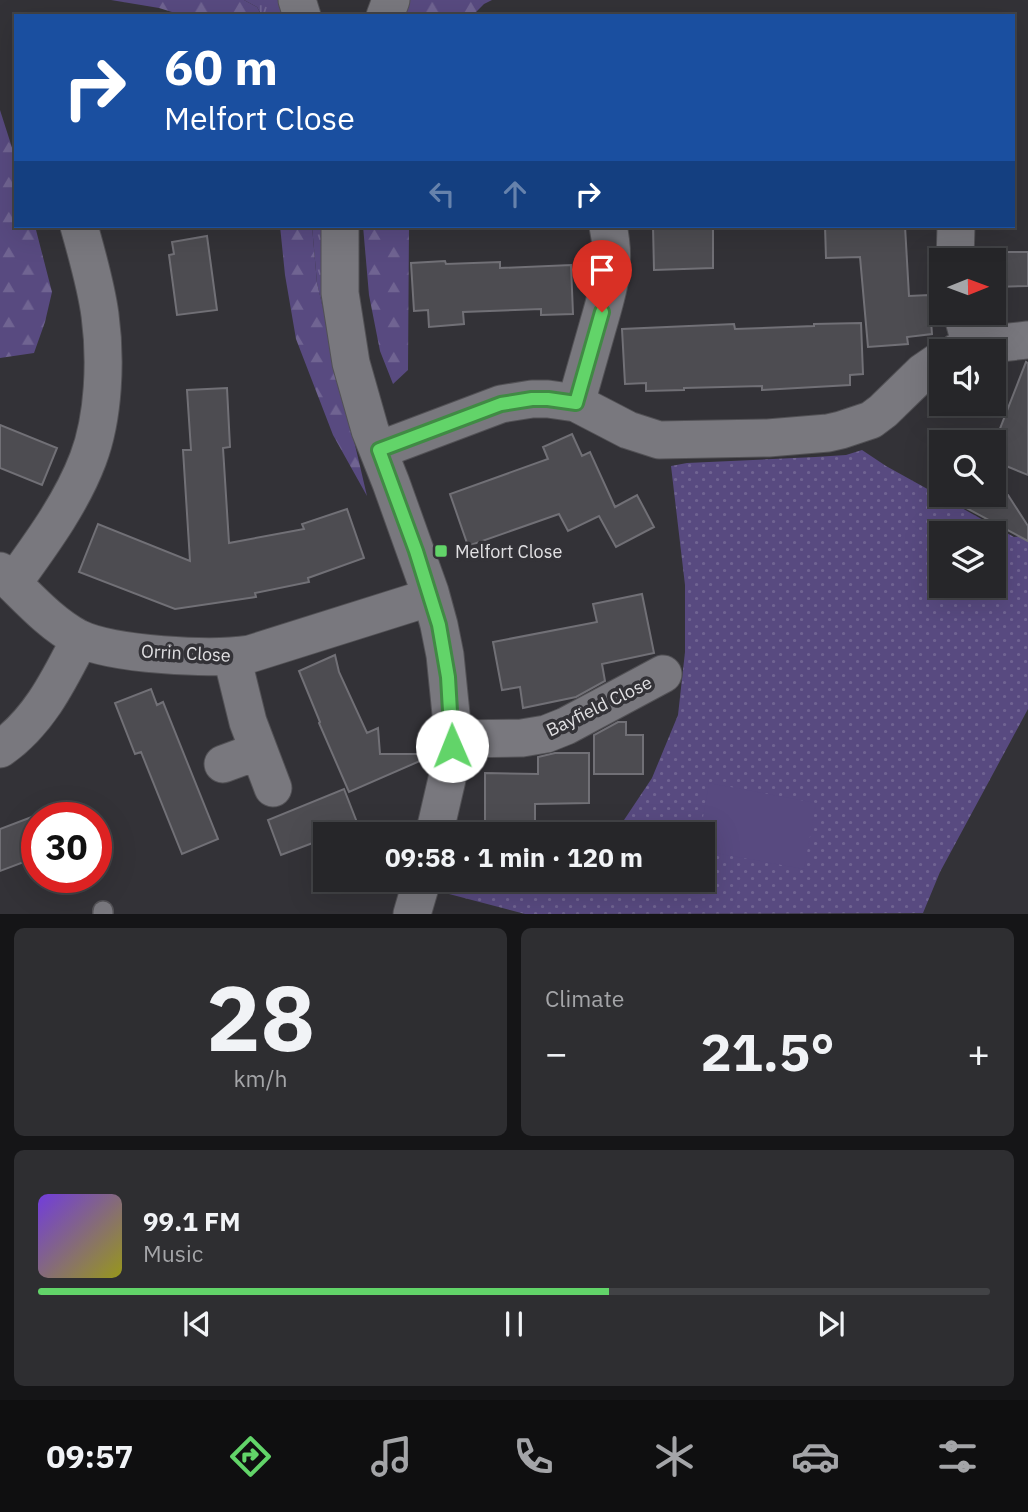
<!DOCTYPE html>
<meta charset="utf-8">
<style>
:root{--surface:#262629;--page:#2e2e31;--text:#f1f3f6;--muted:#a4a5a8;--line:#424346;--accent:#62d469}
body{margin:0;font-family:"IBM Plex Sans",sans-serif;background:var(--page);color:var(--text);height:100vh;display:flex;flex-direction:column;font-size:26px;white-space:nowrap}
*{box-sizing:border-box;margin:0}
p{font-size:23px;color:var(--muted)}
.icon{flex:none;width:38px;height:38px;fill:none;stroke:currentColor;stroke-width:2;stroke-linecap:round;stroke-linejoin:round}
.map{position:relative;height:914px;overflow:hidden}
.sheet{display:flex;flex-direction:column;gap:14px;padding:14px;background:#151517;flex:1}
.sheet>*{flex:none}
.guide{position:absolute;left:14px;top:14px;width:1001px;height:214px;border-radius:0px;box-shadow:0 7px 28px #0002,0 0 0 2px var(--line);background:#1a4fa0;color:#fff;overflow:hidden}
.needle{width:46px;rotate:89deg}
.controls{position:absolute;left:929px;top:248px;display:grid;gap:14px}
.controls a{display:grid;place-items:center;width:77px;height:77px;border-radius:0px;background:var(--surface);box-shadow:0 7px 28px #0002,0 0 0 2px var(--line);font-size:35px}
.speed{position:absolute;left:21px;top:802px;display:flex;gap:14px;font-size:35px;font-weight:700;text-align:center}
.speed>*{display:grid;place-content:center;width:91px;height:91px;border-radius:50%;background:var(--surface);box-shadow:0 7px 28px #0002,0 0 0 2px var(--line);line-height:1}
.speed .limit{border:10px solid #d22;background:#fff;color:#111}
.pin{position:absolute;display:grid;place-items:center;width:60px;height:60px;color:#fff;margin:-72px -30px;border-radius:50% 50% 50% 0;rotate:-45deg;box-shadow:0 0 7px #0007}
.pin .icon{rotate:45deg}
.me{position:absolute;width:77px;margin:-38px;rotate:359deg;stroke-linejoin:round;filter:drop-shadow(0 0 5px #0008)}
.turn{display:flex;align-items:center;gap:24px;height:147px;padding:0 35px;font-size:32px}
.turn .icon{width:91px;height:91px;stroke-width:2.5}
.turn b{display:block;font-size:49px;line-height:60px}
.lanes{display:flex;align-items:center;height:66px;padding:0 35px;background:#0003;justify-content:center;gap:35px;direction:ltr}
.lanes .off{opacity:.35}
.big{font-size:52px;font-weight:800;line-height:1.1}
.sheet .tile{flex:1;display:flex;flex-direction:column;justify-content:center;gap:10px;min-width:0;padding:0 24px;border-radius:10px;background:var(--page)}
.sheet .dial{align-items:center;gap:0}
.dial b{font-size:91px;line-height:1}
.song{display:flex;align-items:center;gap:21px}
.cover{width:84px;height:84px;border-radius:10px;background:linear-gradient(135deg,hsl(260 70% 55%),hsl(60 70% 35%))}
.played{height:7px;border-radius:4px;background:linear-gradient(90deg,var(--accent) 60%,var(--line) 60%)}
.keys{display:flex;justify-content:space-around;direction:ltr}
.heat{display:flex;justify-content:space-between;align-items:center;font-size:38px;direction:ltr}
.sheet .tiles{flex:1;display:grid;gap:14px;grid-template-columns:1fr 1fr}
.tile:last-child{grid-column:span 2}
.trip{position:absolute;left:313px;top:822px;width:402px;height:70px;border-radius:0px;background:var(--surface);box-shadow:0 7px 28px #0002,0 0 0 2px var(--line);font-weight:800;line-height:70px;text-align:center}
.menu{display:flex;height:112px;justify-content:space-around;align-items:center;background:#0f0f10;color:var(--muted)}
.menu .icon{width:49px;height:49px}
.menu .selected{color:var(--accent)}
.menu b{font-size:32px;color:var(--text)}
.map>svg:first-child{display:block}
.grass{fill:url(#grass-tufts)}
.forest{fill:url(#forest-firs)}
.park{fill:url(#park-dots);fill-rule:evenodd}
.pitch{fill:#584a80}
.building{fill:#4d4c51;stroke:#717076;stroke-width:2}
.lines{fill:none;stroke-linecap:round;stroke-linejoin:round}
.lane-casing{stroke:#525155;stroke-width:22}
.street-casing{stroke:#525155;stroke-width:39}
.lane{stroke:#79787e;stroke-width:19}
.street{stroke:#79787e;stroke-width:37}
.route-casing{stroke:#408a44;stroke-width:18}
.route{stroke:#62d469;stroke-width:12}
.poi-dot{fill:#62d469;stroke:#333237;stroke-width:2.5}
.labels{text-anchor:middle;dominant-baseline:central;stroke-width:7;stroke-linejoin:round;paint-order:stroke}
.poi-label{font-size:18px;fill:#e1e0e3;stroke:#333237;text-anchor:start}
.street-label{font-size:18px;fill:#e1e0e3;stroke:#333237}
</style>
<div class="map">
<svg width="1028" height="914" viewBox="0 0 1028 914">
<defs>
<pattern id="grass-tufts" width="24" height="20" patternUnits="userSpaceOnUse" patternTransform="scale(1.75)"><rect width="24" height="20" fill="#584a80"/><path d="M3 7l-1-3M5 7V3M7 7l1-3M15 17l-1-3M17 17v-4M19 17l1-3" fill="none" stroke="#706492"/></pattern>
<pattern id="forest-firs" width="22" height="20" patternUnits="userSpaceOnUse" patternTransform="scale(1.75)"><rect width="22" height="20" fill="#584a80"/><path d="M5 1l3.5 6h-7zM16 11l3.5 6h-7z" fill="#706492"/></pattern>
<pattern id="park-dots" width="8" height="8" patternUnits="userSpaceOnUse" patternTransform="scale(1.75)"><rect width="8" height="8" fill="#584a80"/><path d="M2 2h.1M6 6h.1" fill="none" stroke="#706492" stroke-width="1.8" stroke-linecap="round"/></pattern>
</defs>
<rect width="100%" height="100%" fill="#333237"/>
<path class="grass" d="M244,0H286L293,16H262L257,7Z
M312,226H325L336,366L317,283Z"/>
<path class="forest" d="M111,0H244L257,7L262,16H185L159,8Z
M410,0H492L484,4L472,16H401Z
M0,110L16,160V226H35L52,292L45,322L34,353L0,358Z
M280,226H312L317,283L367,496L333,435L296,339L285,275Z
M363,226H409L408,370L393,384L380,351L369,295Z"/>
<path class="park" d="M862,450L886,466L1014,537L1028,535V709L940,872L923,913L525,914L449,894L453,880H704V835H614L652,778L678,715L685,652V585L671,466L687,463L815,457L846,455ZM942,534H994V586H942Z"/>
<path class="pitch" d="M709,783L816,803L804,869L704,851V835H700Z"/>
<path class="building" d="M653,226H713V268L654,270Z
M825,226H905L909,296L929,295L932,334L907,337L908,344L868,347L860,257L826,258Z
M207,236L217,310L177,315L169,255L174,254L172,242Z
M994,252H1028V286L994,287Z
M445,261L446,264L500,262V268L571,265L573,314L541,315V309L463,312L464,324L429,327L428,310L414,311L411,263Z
M861,323L863,374L850,375V385L762,390V386L684,388V390L646,391V383L625,384L622,329L734,324L735,329L814,326V324Z
M1026,362L1028,363V475L994,461V444Z
M227,388L230,447L223,448L229,543L304,529L302,524L347,509L364,558L308,578L309,582L255,593L256,597L175,609L79,572L98,524L190,561L183,450H191L187,390Z
M0,425L57,448L42,485L0,468Z
M572,434L582,456L590,452L615,507L637,495L654,527L616,547L599,516L568,531L559,514L468,546L450,494L548,459L543,447Z
M942,495H1008L1028,526V541Z
M642,594L654,653L602,664L605,681L576,697L523,708L520,687L502,690L493,642L597,622L593,604Z
M335,655L339,672L367,733L378,728L380,754H430L429,757L349,792L319,723L320,722L299,671Z
M151,689L157,705L163,702L218,839L182,854L141,752L135,754L115,703Z
M618,722H626V735H643V774H594V735Z
M555,753H589V803L535,804V823H485V773L538,774V757Z
M344,789L358,825L334,835H326V838L281,855L268,820Z
M37,815V857L0,871V829Z"/>
<g class="lines">
<defs>
<path id="lane" d="M103,911V914"/>
<path id="street" d="M297,0L302,16
M385,16L391,0
M340,226V293L351,363L370,430L391,483L430,592L439,625L445,655L451,714L452,746L447,779L434,835
M955,261L956,226
M971,346L1028,340
M957,352L971,346L962,313
M576,403C583,378 590,354 597,329C608,290 617,267 608,226
M379,450L501,404L532,399H548L576,403L628,430L659,440L768,438L828,433L841,430L871,420L883,411L923,372L942,359
M0,571C25,594 48,622 78,638C113,655 211,660 250,654L431,597
M13,583C41,544 71,504 88,459C104,417 106,359 100,315C96,285 87,255 79,226
M232,657L248,722L273,788
M451,739L522,738L546,734L566,726L663,674
M0,749C39,722 59,680 80,639
M223,764L258,751
M412,914L422,880"/>
</defs>
<use href="#lane" class="lane-casing"/>
<use href="#street" class="street-casing"/>
<use href="#lane" class="lane"/>
<use href="#street" class="street"/>
</g>
<g class="lines">
<defs>
<path id="route" d="M452,746L448,677L439,625L416,551L379,450L501,404L532,399H548L576,403L602,312"/>
</defs>
<use href="#route" class="route-casing"/>
<use href="#route" class="route"/>
</g>
<rect class="poi-dot" x="434" y="544" width="14" height="14" rx="3.5"/>
<g class="labels">
<g class="poi-label">
<text x="455" y="551">Melfort Close</text>
</g>
<g class="street-label">
<text transform="translate(186 653) rotate(3)">Orrin Close</text>
<text transform="translate(599 706) rotate(-26)">Bayfield Close</text>
</g>
</g>
</svg>
<div class="controls">
<a><svg class="needle" viewBox="-14 -14 28 28"><path d="M0-13l5 13h-10z" fill="#e53935"/><path d="M0 13l5-13h-10z" fill="#a4a5a8"/></svg></a>
<a><svg class="icon" aria-label="sound" viewBox="0 0 24 24"><path d="M4 9h4l5-4v14l-5-4H4zM17 9q2 3 0 6"/></svg></a>
<a><svg class="icon" aria-label="search" viewBox="0 0 24 24"><circle cx="10" cy="10" r="6"/><path d="M15 15l6 6"/></svg></a>
<a><svg class="icon" aria-label="layers" viewBox="0 0 24 24"><path d="M12 4l9 5-9 5-9-5zM3 14l9 5 9-5"/></svg></a>
</div>
<div class="speed"><div class="limit">30</div></div>
<div class="pin" style="left:602px;top:312px;background:#d93025"><svg class="icon" aria-label="arrive" viewBox="0 0 24 24"><path d="M6 21V4h12l-3 4 3 4H6"/></svg></div>
<svg class="me" style="left:452px;top:746px" viewBox="-20 -20 40 40"><circle r="19" fill="#fff"/><path d="M0-13L10 11 0 6-10 11z" fill="#62d469"/></svg>
<div class="trip">09:58 · 1 min · 120 m</div>
<div class="guide">
<div class="turn"><svg class="icon" aria-label="right" viewBox="0 0 24 24"><path d="M7 20v-9h11M14 6l5 5-5 5"/></svg><div><b>60 m</b>Melfort Close</div></div>
<div class="lanes"><svg class="icon off" aria-label="left" viewBox="0 0 24 24"><path d="M17 20v-9H6M10 6l-5 5 5 5"/></svg><svg class="icon off" aria-label="ahead" viewBox="0 0 24 24"><path d="M12 20V5M6 11l6-6 6 6"/></svg><svg class="icon" aria-label="right" viewBox="0 0 24 24"><path d="M7 20v-9h11M14 6l5 5-5 5"/></svg></div>
</div>
</div>
<section class="sheet">
<div class="tiles">
<div class="tile dial"><b>28</b><p>km/h</p></div>
<div class="tile"><p>Climate</p>
<div class="heat"><a>−</a><b class="big">21.5°</b><a>+</a></div>
</div>
<div class="tile">
<div class="song"><i class="cover"></i><div><b>99.1 FM</b><p>Music</p></div></div>
<div class="played"></div>
<div class="keys"><svg class="icon" aria-label="previous" viewBox="0 0 24 24"><path d="M18 5L8 12l10 7zM5 5v14"/></svg><svg class="icon" aria-label="pause" viewBox="0 0 24 24"><path d="M8 5v14M16 5v14"/></svg><svg class="icon" aria-label="next" viewBox="0 0 24 24"><path d="M6 5l10 7-10 7zM19 5v14"/></svg></div>
</div>
</div>
</section>
<nav class="menu">
<b>09:57</b>
<svg class="icon selected" aria-label="directions" viewBox="0 0 24 24"><path d="M12 3l9 9-9 9-9-9zM9 14v-3h6M13 9l2 2-2 2"/></svg>
<svg class="icon" aria-label="music" viewBox="0 0 24 24"><path d="M9 18V5l10-2v13"/><circle cx="6" cy="18" r="3"/><circle cx="16" cy="16" r="3"/></svg>
<svg class="icon" aria-label="phone" viewBox="0 0 24 24"><path d="M5 4h4l2 5-3 2q2 4 5 5l2-3 5 2v4C11 20 4 13 5 4z"/></svg>
<svg class="icon" aria-label="climate" viewBox="0 0 24 24"><path d="M12 3v18M4 7l16 10M4 17L20 7"/></svg>
<svg class="icon" aria-label="car" viewBox="0 0 24 24"><path d="M5 17H2v-5l4-1 3-4h7l3 4 3 1v5h-3M9 17h6M6 11h13"/><circle cx="7" cy="17" r="2"/><circle cx="17" cy="17" r="2"/></svg>
<svg class="icon" aria-label="filters" viewBox="0 0 24 24"><path d="M4 7h16M4 17h16"/><circle cx="9" cy="7" r="2"/><circle cx="15" cy="17" r="2"/></svg>
</nav>
